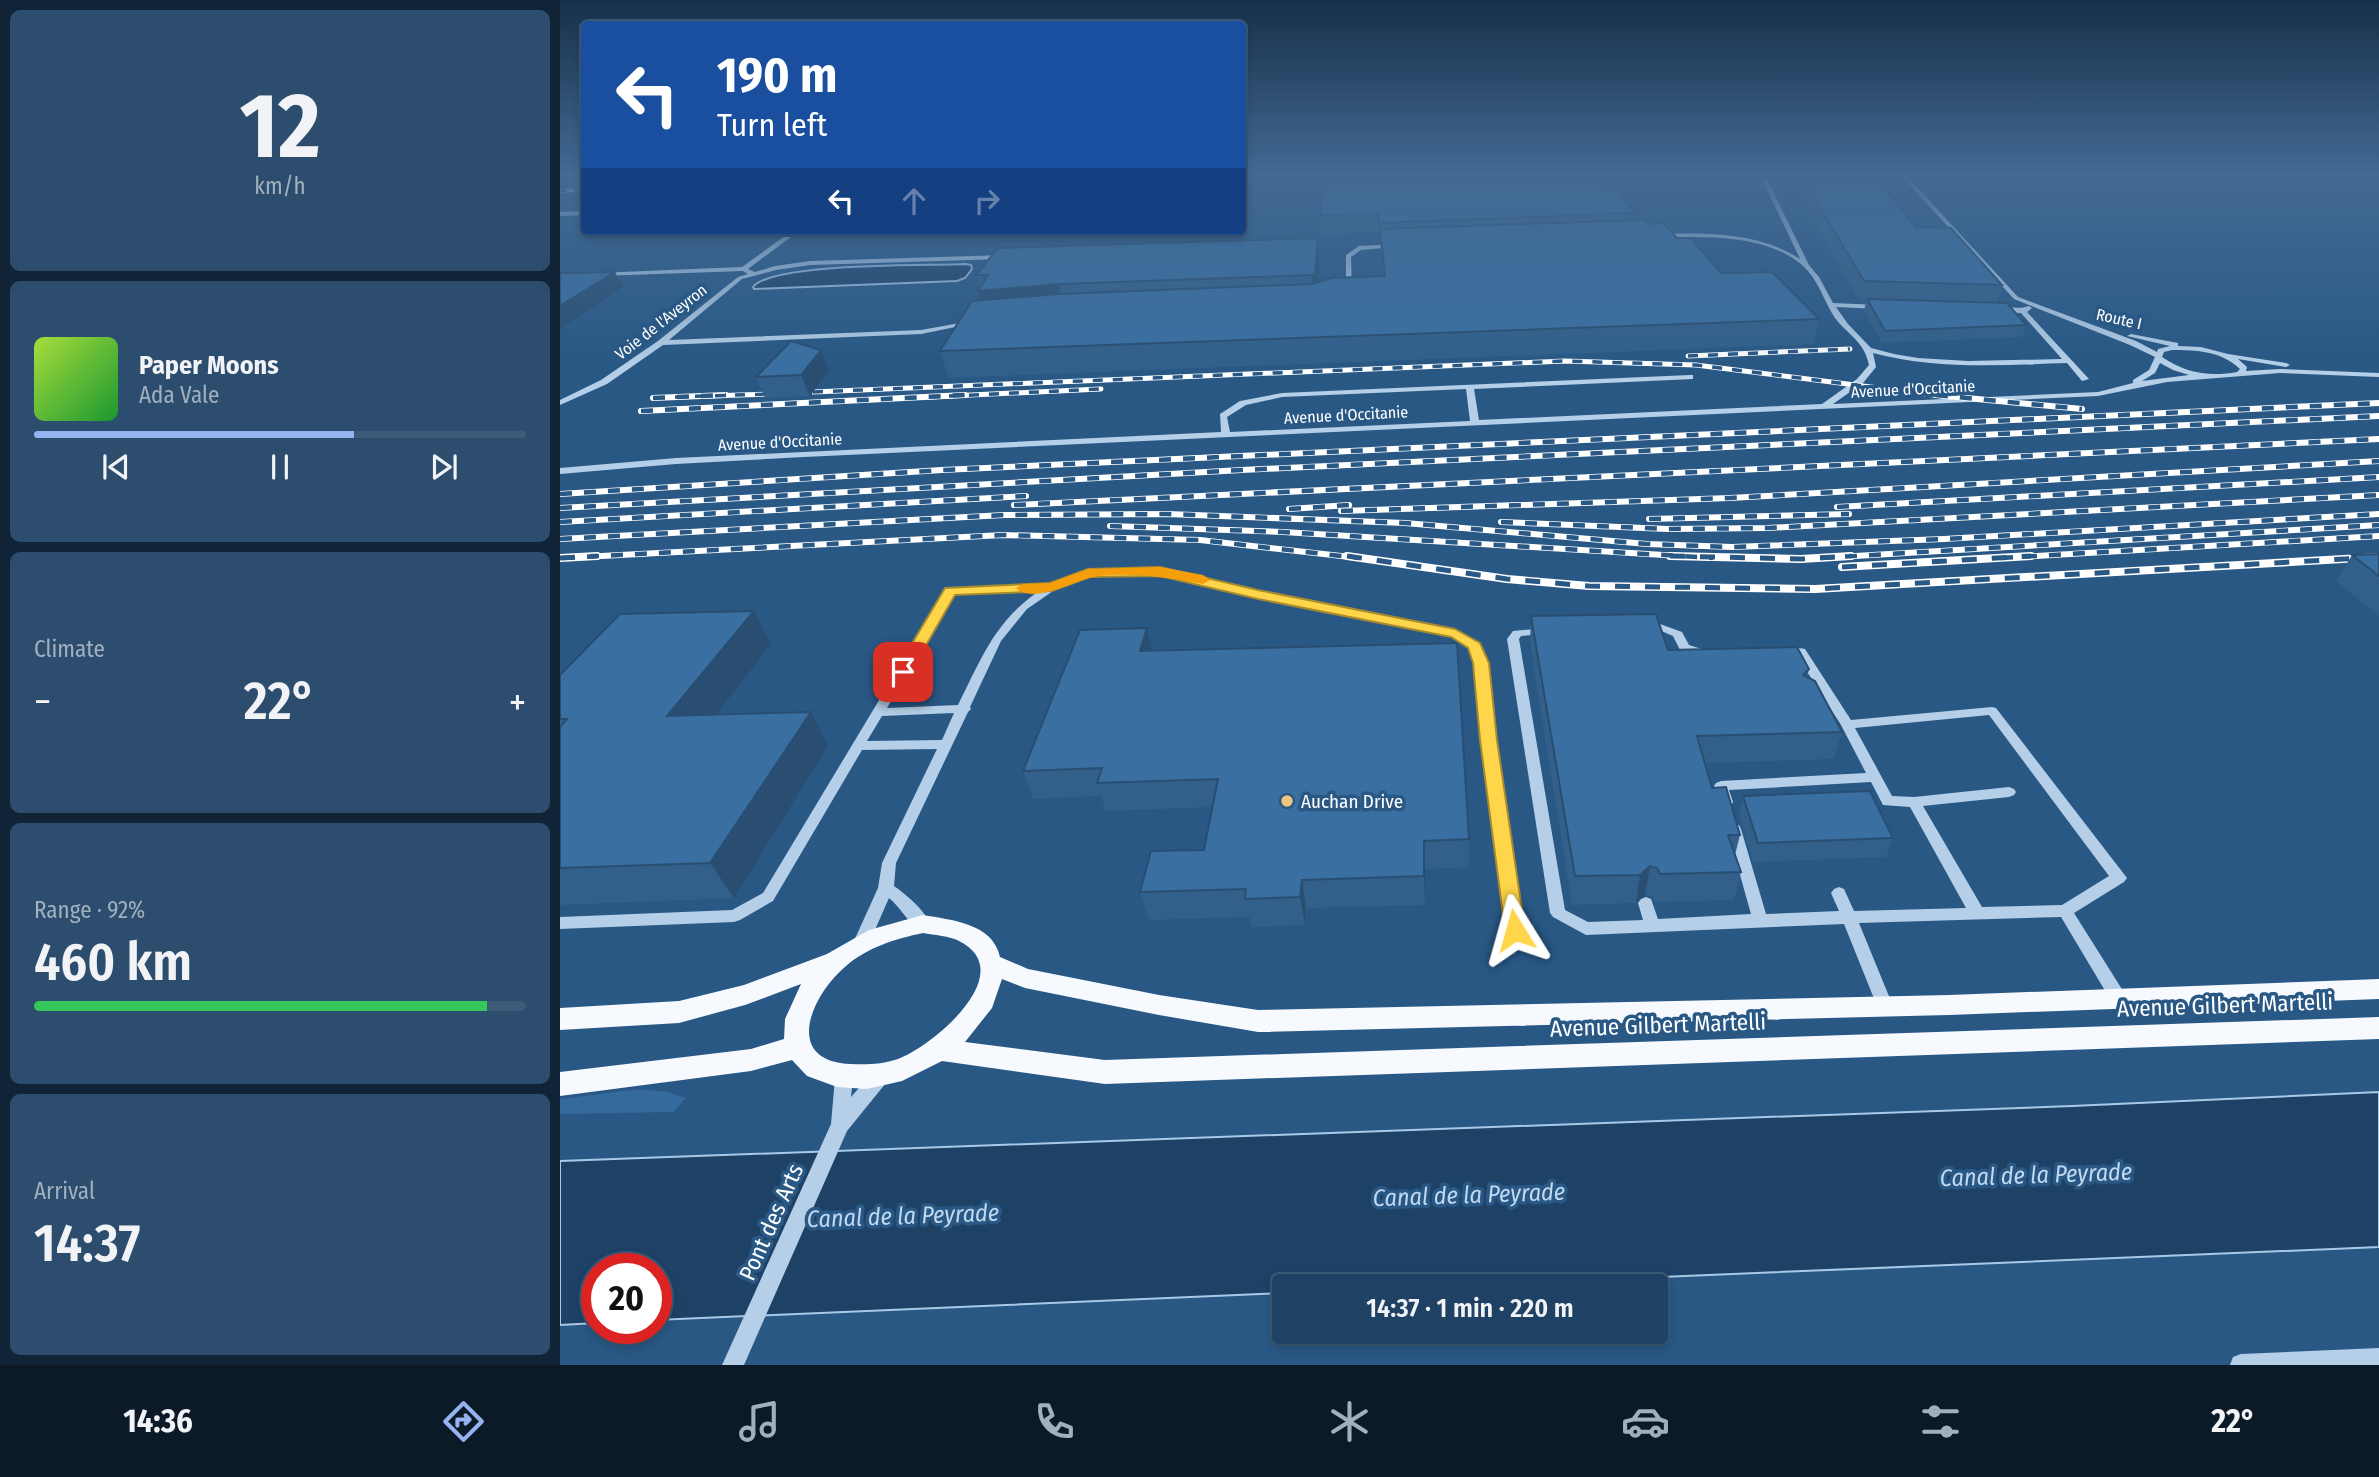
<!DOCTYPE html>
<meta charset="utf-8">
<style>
:root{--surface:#1f4264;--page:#2c4d6d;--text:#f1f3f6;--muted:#a1b0bf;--line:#3c5b78;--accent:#95b2f1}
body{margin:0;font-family:"Fira Sans Condensed",sans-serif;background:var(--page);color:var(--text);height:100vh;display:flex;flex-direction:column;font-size:26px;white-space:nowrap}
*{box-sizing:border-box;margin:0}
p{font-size:23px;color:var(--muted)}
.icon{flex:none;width:38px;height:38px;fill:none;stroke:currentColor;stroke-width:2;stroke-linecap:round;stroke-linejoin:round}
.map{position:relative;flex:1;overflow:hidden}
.side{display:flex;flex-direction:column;gap:10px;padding:10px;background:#112437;width:560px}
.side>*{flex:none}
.top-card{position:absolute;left:21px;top:21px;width:665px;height:214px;border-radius:7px;box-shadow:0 4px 10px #0003,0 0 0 2px var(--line);background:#1a4fa0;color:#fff;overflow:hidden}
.speed{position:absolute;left:21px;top:1253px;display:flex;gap:14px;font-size:35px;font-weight:700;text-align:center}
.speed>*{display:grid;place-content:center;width:91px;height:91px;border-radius:50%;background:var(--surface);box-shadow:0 4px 10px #0003,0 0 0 2px var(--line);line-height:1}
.speed .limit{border:10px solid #d22;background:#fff;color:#111}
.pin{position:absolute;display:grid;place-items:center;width:60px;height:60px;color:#fff;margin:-30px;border-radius:14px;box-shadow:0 4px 10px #0006}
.me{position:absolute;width:77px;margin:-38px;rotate:352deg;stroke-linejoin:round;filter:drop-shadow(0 0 5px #0008)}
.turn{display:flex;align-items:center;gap:24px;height:147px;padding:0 21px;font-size:32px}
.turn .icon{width:91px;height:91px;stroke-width:2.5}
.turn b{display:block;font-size:49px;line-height:60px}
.lanes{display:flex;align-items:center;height:66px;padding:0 21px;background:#0003;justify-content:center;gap:35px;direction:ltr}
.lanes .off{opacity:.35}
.big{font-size:52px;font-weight:600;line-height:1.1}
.side .card{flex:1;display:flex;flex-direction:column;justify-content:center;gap:10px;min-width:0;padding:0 24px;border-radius:10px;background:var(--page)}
.side .dial{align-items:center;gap:0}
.dial b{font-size:91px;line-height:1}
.song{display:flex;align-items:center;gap:21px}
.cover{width:84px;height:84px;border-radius:10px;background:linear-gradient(135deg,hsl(80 70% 55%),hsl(130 70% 35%))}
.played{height:7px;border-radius:4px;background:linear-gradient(90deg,var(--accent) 65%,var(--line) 65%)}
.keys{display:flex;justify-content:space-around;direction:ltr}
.heat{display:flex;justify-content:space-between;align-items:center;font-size:38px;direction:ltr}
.charge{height:10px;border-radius:5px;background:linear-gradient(90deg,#34c759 92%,var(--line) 0)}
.trip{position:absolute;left:712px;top:1274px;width:396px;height:70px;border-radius:7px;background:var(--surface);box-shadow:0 4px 10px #0003,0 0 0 2px var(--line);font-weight:600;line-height:70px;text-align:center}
.dock{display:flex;height:112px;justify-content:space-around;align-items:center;background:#0c1a28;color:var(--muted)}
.dock .icon{width:49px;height:49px}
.dock .active{color:var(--accent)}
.dock b{font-size:32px;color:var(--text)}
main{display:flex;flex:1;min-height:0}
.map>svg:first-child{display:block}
.green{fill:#346a9c}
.water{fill:#1d4266;stroke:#a9cae7;stroke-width:2}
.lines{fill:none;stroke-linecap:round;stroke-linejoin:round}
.minor{fill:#b4cfe7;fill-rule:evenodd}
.major{fill:#f6f9fe;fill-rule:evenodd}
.rail-far3-casing{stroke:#fff;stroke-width:3.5}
.rail-far2-casing{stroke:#fff;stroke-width:5}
.rail-far1-casing{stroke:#fff;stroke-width:6}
.rail-casing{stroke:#fff;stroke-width:8}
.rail-far3{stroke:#295885;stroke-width:2.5;stroke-dasharray:7;stroke-linecap:butt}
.rail-far2{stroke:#295885;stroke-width:3.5;stroke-dasharray:10;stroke-linecap:butt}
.rail-far1{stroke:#295885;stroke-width:4.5;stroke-dasharray:12;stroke-linecap:butt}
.rail{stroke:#295885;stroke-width:5;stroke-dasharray:15;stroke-linecap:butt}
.wall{fill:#32608a}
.shaded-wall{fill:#294e71}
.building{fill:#3a70a1;stroke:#294e71;stroke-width:2}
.route{fill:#ffd54a;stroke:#a68a30;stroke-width:2}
.slow{fill:#f59e0b}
.poi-dot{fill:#eec57c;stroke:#295885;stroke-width:2.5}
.labels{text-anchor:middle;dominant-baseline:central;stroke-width:7;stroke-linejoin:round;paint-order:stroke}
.far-street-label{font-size:16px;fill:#fff;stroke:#295885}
.poi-label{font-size:19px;fill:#fff;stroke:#295885;text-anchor:start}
.near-street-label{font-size:23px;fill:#fff;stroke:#295885}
.near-water-label{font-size:24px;font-style:italic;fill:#c0d9ef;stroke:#295885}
</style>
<main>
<section class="side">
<div class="card dial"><b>12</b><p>km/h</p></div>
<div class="card">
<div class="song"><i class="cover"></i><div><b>Paper Moons</b><p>Ada Vale</p></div></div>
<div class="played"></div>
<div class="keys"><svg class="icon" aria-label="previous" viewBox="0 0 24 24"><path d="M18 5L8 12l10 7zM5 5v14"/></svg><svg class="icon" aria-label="pause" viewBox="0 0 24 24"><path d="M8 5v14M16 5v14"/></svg><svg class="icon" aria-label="next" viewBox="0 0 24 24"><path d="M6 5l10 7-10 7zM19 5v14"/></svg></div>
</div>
<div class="card"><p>Climate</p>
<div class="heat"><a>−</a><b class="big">22°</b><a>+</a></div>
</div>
<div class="card"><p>Range · 92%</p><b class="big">460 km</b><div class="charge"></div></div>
<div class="card"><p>Arrival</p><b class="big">14:37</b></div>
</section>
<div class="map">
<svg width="1819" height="1365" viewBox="0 0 1819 1365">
<rect width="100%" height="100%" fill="#295885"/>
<path class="green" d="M80,1089L108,1092L126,1098L113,1112L0,1114V1099Z"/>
<path class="water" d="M405,264L411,265L412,269L405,278L397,281L194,289L193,287C213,262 367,266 405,264Z
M1819,1092V1247L886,1286H724V1293L96,1320V1269H37V1323L0,1325V1161L1512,1106Z"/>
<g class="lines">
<path class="minor" d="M1199,173H1204L1249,265L1259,277L1273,303L1319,305L1322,307L1319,309L1276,307L1288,324L1311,348L1334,354L1358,358L1408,361L1502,359L1461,313L1439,312L1436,310C1445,305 1458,310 1469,306L1472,308L1467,312L1529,379L1522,381L1507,363C1441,365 1377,370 1313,353L1316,367L1303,383L1273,404L1538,392L1573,383V380L1589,370L1595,357L1570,345L1454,299L1339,173H1344L1458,297L1576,341L1597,352L1598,349L1610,346L1567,336L1571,334L1618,343V346L1641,347L1668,354L1726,363L1730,365L1726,367L1678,359L1687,367L1686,371L1720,369L1819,373V377L1720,373L1607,382L1538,396L244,457L116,464L0,474V468L116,458L661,432L660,414L680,401L722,393L1130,375H1133V379L914,389L919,420L1262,404L1297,379L1309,365C1304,341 1289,336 1275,318C1265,303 1260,285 1248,271C1215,234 1144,236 1099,238L1096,236L1099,234C1146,233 1199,232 1240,259ZM1612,350C1637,350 1661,351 1680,369L1677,372C1650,377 1625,373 1602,357L1604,352ZM1600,363L1613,370L1629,375L1582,381L1595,373ZM906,389L910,421L670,432L667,417L686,405L722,397Z
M24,211V215L0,216V212Z
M232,231H239L188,269L195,272L215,266L250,261L444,255L447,257L444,259L250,265L216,270L182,279L109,340L361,330L411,321L415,323L361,334L103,345L47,384L0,405V400L41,380L98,341L178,277L188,274L183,271L39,276L37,275V273L182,267Z
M838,244L836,247L801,250L791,257L792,287L787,292H783L786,287V255L799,246Z
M600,568L698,591L895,631L919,644L927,663L935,740L963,930L961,935L955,936L949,935L947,930L921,740L915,663L910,648L891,637L698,597L600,574L529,576L496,589L467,609L441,641L410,707L411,709L408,712L336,863L334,886C348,896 362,908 371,924L369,928C364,930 362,932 357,928C347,921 340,907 329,898L307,948L301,950L295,948L293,943L318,888L322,863L377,749L302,750L213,901L180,920L174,922L0,929V917L172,910L203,893L386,589L490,584L528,570ZM479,591C435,621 421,659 398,705L327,708L394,594ZM394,713L382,740L307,741L322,716Z
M1086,624H1100L1122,632L1129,645L1148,651L1150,654L1144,658L1120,650L1113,636L1099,630L1082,629L1080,627L1082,625Z
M987,628L993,631L991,633L961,636L959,639L1005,910L1028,922L1083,920L1078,903L1081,899L1086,897L1091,899L1098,919L1191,914L1167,829L1169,825L1174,824L1179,825L1181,829L1206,914L1279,911L1271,893L1274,889L1279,887L1284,889L1294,911L1406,908L1350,807L1323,805L1311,782L1169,790L1173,802L1171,806H1161L1154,786L1156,783L1161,781L1306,773L1281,725L1237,656H1225L1219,652C1225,646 1238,648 1245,649L1291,720L1432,707L1436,708L1567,878L1564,882L1514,913L1565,994L1567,999L1565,1004L1559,1006L1553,1004L1501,917L1299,923L1333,1006L1331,1011L1325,1013L1319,1011L1317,1006L1284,924L1026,935L993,917L990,913L947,639L953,631ZM1429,715L1549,876L1502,905L1422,907L1363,806L1449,797L1454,795L1456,792L1454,789L1449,787L1354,797L1332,796L1295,728Z
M320,1069L326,1071L329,1077L326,1083L287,1131L184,1365H162L271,1124L275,1078L278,1072L284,1070L290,1072L293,1078L291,1097L314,1071Z
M1819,1348V1365H1670L1673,1357L1681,1354Z"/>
<path class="major" d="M363,915C391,920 433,923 440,957L468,969L599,995L698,1010L1389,995L1819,979V999L1389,1015L698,1032L599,1015L465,988L442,979L432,1008L405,1042L545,1060L1819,1017V1039L545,1084L382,1061L342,1081L307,1089L277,1087L247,1076L232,1060L191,1071L0,1096V1072L191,1049L224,1039L225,1019L241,984L185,1005L119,1023L0,1030V1008L119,1001L184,985L267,954L309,930ZM363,933C374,935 390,936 399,941C461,972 373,1046 338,1059C323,1064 306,1065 291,1064C222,1061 251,995 286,966C308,947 335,939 363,933Z"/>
<defs>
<path id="rail-far3" d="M0,191L24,190"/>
<path id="rail-far2" d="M1128,356L1290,349
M253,392L1005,361L1136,365L1390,397
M115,397L209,394
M369,397L541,389"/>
<path id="rail-far1" d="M1376,395L1522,409
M93,398L166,395
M81,411L405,395
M0,494L382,470L1819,403
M454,505L1819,439
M1277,507L1819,477
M0,508L682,470L1819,416
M729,509L789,505
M781,511L1170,498L1819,461
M1089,519L1289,514
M0,522L466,496
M941,522L1108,529L1208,528L1819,495
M550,526L723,532L1153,558
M0,539L444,515L608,514L845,523L1087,544L1172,547L1384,539L1819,514
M3,558L443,535L640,540L799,558
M1261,558L1819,525
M1441,558L1819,536
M1804,558L1819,557"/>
<path id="rail" d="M787,556L947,579L1029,586L1255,589L1819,557
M1110,556L1241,559L1291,556
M0,558L37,556
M1282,567L1471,556"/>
</defs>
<use href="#rail-far3" class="rail-far3-casing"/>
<use href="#rail-far2" class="rail-far2-casing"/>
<use href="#rail-far1" class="rail-far1-casing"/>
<use href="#rail" class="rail-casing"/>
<use href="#rail-far3" class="rail-far3"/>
<use href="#rail-far2" class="rail-far2"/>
<use href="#rail-far1" class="rail-far1"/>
<use href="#rail" class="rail"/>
</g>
<path class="wall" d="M1121,173H1206L1203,188L1123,186Z
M1207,173H1312L1356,227L1442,285L1436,303L1466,325L1462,337L1322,343L1304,311L1306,301H1299L1236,189L1214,188Z
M1042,187L1076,213L1075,220L1088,224L1117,238L1161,273L1259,319L1254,344L389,378L380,351L420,301V289L416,275L760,261L758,282L824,276L819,232L761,234L760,215Z
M261,350L269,370L250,396L205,398L196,377Z
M1819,554V616L1776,581L1792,555Z
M194,611L211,644L156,715L268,746L174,898L0,905V675Z
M971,616L1108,650L1249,669L1247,677L1282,732L1273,759L1145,763L1152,788L1180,835L1175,855L1181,872L1174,900L1095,902L1092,897L1085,895L1076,903L1012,905L970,643Z
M587,628L592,651L909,839V867L865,869V905L746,908L745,925L691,927L689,917L589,920L580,892L644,850L652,807L546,811L541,796L473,799L463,771Z
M1183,796L1333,838L1326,857L1193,862L1179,814Z"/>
<path class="shaded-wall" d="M758,238L760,261L757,298L754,299L751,275Z
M55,272L63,287L0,329V306Z
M499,284L505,309L425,317L418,291Z
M261,350L269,370L250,396L241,375Z
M194,611L211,644L129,750L107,716Z
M587,628L593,655L580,651Z
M251,712L268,746L174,898L150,863Z
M864,841L865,869V905L864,876Z
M1090,866L1085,895L1076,903L1080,875Z
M742,880L746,908L745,925L740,897Z"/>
<path class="building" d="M1239,173H1312L1356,227L1391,228L1442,285L1304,281Z
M1034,176L1042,187H1053L1076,213L819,223L818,214L760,215V182Z
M1084,220L1088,224L1104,223L1117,238H1131L1161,273L1212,272L1259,319L380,351L412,301L499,294L753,284L771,278L825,276L820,229Z
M758,238L755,274L751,275L499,284L418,291L428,275H416L438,248Z
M55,272L0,306V273Z
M1307,299L1447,303L1466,325L1325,331Z
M231,341L261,350L241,375L196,377Z
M1819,554V576L1792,555Z
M194,611L107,716L251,712L150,863L0,868V727L7,719H0V675L60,614Z
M1096,614L1108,650L1237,647L1249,669L1243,675L1255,681L1282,732L1137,736L1152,788L1166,787L1180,835H1168L1181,872L1100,874L1097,868L1090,866L1080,875L1015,876L971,616Z
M587,628L580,651L897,643L909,839L864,841V876L742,880L740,897L685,899L686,889L580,892L591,851L644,850L658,779L537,783L542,768L463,771L520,630Z
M1310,791L1333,838L1198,843L1183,796Z"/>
<linearGradient id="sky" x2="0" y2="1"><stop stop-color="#173049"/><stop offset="0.48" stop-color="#436a94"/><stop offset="1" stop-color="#436a94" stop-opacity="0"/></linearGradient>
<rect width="1819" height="364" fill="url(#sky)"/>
<path class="route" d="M600,567L698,590L895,629L920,643L929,663L937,740L965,930L962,936L955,938L948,936L945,930L920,740L913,663L908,648L891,637L698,599L600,576L530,577L492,591L395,595L349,675L343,677L335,672L385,588L490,583L528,569Z"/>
<path class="slow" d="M600,567L643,575L650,580L643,584C613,578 558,570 529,578C510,583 473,604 456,588L463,584L490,583L528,569Z"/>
<circle class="poi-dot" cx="727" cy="801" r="7"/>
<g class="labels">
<g class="far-street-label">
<text transform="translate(1559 319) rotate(13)">Route I</text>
<text transform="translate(101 322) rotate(-38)">Voie de l'Aveyron</text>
<text transform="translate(1353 389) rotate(-3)">Avenue d'Occitanie</text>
<text transform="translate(786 415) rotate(-3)">Avenue d'Occitanie</text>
<text transform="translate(220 442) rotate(-3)">Avenue d'Occitanie</text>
</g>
<g class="poi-label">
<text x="741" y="801">Auchan Drive</text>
</g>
<g class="near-street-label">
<text transform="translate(1665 1005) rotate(-2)">Avenue Gilbert Martelli</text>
<text transform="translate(1098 1025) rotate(-2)">Avenue Gilbert Martelli</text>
<text transform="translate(211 1222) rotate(-66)">Pont des Arts</text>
</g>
<g class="near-water-label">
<text transform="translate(1476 1175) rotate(-2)">Canal de la Peyrade</text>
<text transform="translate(909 1195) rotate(-2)">Canal de la Peyrade</text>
<text transform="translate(343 1216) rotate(-2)">Canal de la Peyrade</text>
</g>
</g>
</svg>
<div class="speed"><div class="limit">20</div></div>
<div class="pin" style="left:343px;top:672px;background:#d93025"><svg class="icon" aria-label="arrive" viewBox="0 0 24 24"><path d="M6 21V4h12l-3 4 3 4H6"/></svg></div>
<svg class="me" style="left:955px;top:930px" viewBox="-20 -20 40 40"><path d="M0-17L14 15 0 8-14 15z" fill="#ffd54a" stroke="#fff" stroke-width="4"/></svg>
<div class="trip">14:37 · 1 min · 220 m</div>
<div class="top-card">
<div class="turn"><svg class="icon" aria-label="left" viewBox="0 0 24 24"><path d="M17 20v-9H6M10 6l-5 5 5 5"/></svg><div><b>190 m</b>Turn left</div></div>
<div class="lanes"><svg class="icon" aria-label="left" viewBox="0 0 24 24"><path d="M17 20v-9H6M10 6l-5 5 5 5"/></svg><svg class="icon off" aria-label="ahead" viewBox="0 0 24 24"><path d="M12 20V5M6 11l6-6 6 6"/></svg><svg class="icon off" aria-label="right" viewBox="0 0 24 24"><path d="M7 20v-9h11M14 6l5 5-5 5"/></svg></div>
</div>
</div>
</main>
<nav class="dock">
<b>14:36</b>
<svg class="icon active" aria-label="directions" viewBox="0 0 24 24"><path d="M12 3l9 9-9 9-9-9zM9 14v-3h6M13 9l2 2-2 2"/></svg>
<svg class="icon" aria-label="music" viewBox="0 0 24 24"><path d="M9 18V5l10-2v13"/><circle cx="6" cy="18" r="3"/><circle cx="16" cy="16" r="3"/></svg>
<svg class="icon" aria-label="phone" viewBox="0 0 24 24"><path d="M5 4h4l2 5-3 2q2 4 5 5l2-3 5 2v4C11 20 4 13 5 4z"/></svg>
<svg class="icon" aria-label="climate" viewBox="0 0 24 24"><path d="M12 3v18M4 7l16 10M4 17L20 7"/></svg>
<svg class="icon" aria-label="car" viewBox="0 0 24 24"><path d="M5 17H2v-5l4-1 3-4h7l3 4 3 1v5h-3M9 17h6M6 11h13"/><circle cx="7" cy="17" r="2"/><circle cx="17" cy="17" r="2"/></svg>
<svg class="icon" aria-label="filters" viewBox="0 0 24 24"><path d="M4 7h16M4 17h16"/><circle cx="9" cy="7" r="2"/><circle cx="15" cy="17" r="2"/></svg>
<b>22°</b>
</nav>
